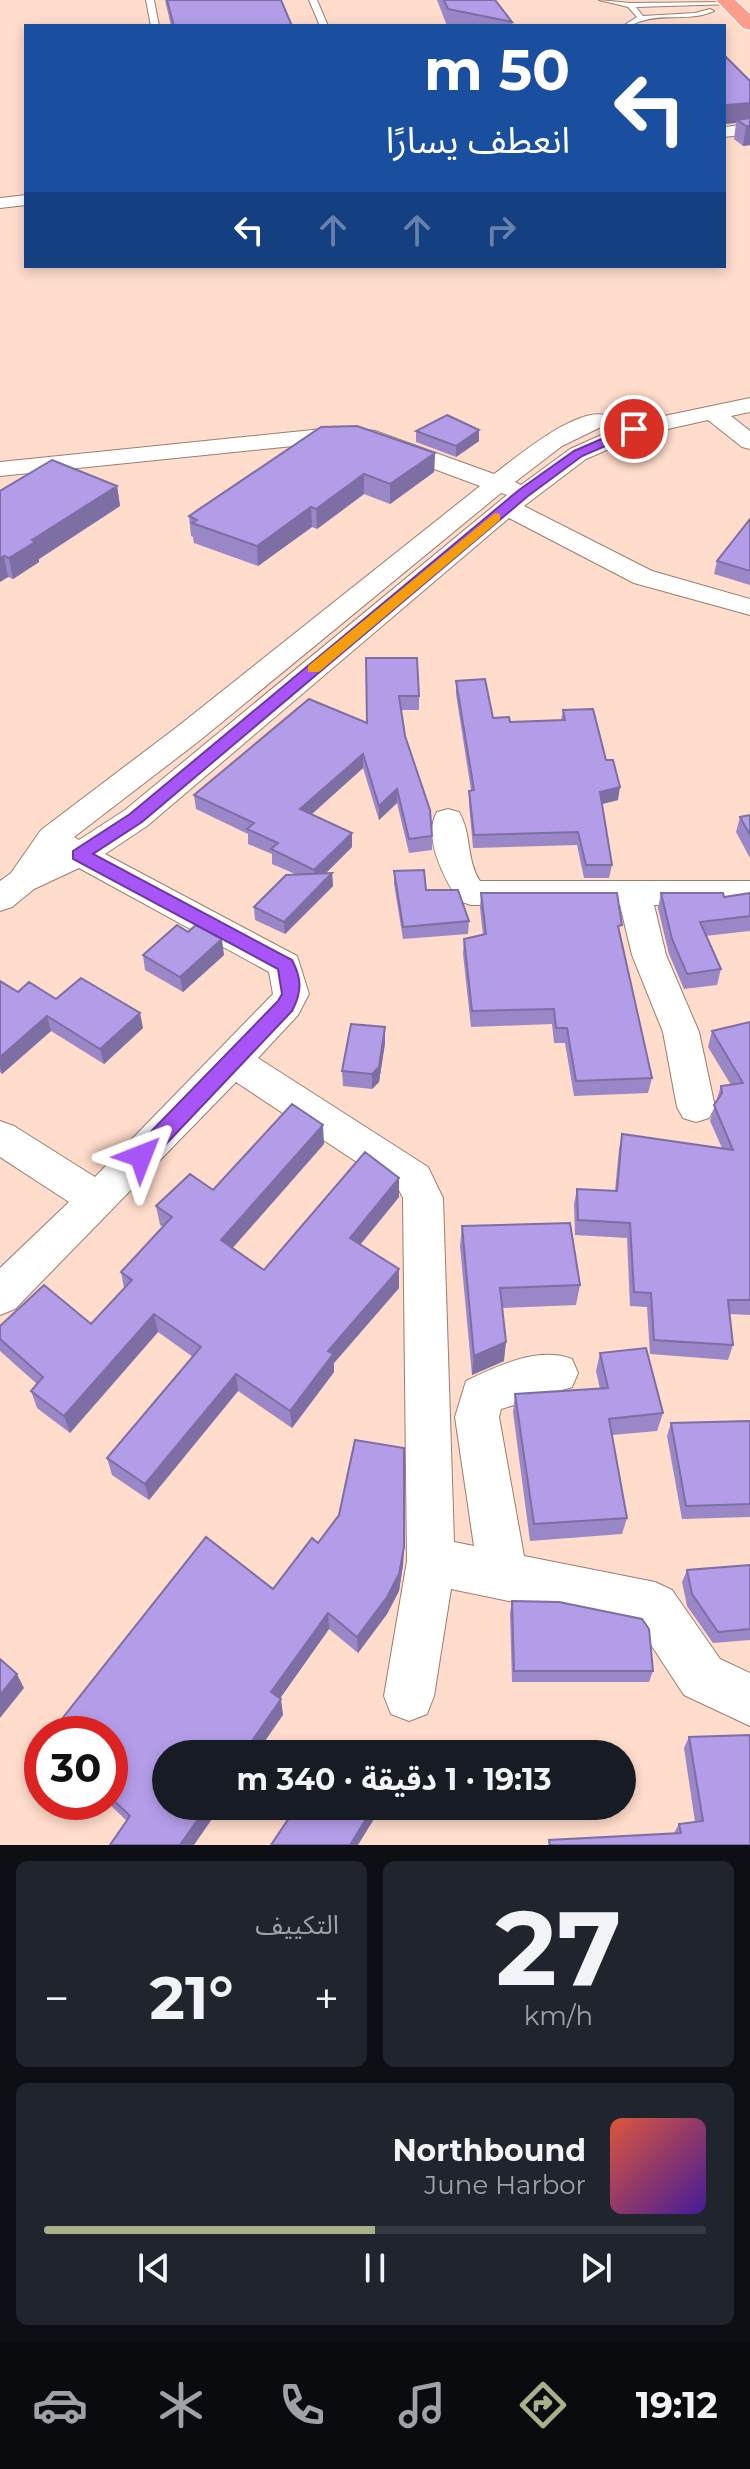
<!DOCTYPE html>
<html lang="ar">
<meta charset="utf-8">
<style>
:root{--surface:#171b24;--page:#20242c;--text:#f1f3f6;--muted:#9ea1a6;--line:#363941;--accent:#a9b189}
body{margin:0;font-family:Montserrat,"Noto Sans Arabic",sans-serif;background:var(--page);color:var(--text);direction:rtl;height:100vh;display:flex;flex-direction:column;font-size:30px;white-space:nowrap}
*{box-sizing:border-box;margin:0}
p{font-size:26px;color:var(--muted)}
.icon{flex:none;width:44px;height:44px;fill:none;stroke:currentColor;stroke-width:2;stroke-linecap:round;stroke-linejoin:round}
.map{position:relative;height:1845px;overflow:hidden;direction:ltr}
.sheet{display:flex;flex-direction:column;gap:16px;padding:16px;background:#0d0f14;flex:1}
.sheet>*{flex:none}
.hud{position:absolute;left:24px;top:24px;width:702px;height:244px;border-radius:0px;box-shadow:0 4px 12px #0003;direction:rtl;background:#1a4fa0;color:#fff;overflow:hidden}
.speed{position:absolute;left:24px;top:1716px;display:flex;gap:16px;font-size:40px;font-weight:700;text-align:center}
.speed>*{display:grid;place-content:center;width:104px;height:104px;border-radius:50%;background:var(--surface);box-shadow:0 4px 12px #0003;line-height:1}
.speed .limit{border:12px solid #d22;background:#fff;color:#111}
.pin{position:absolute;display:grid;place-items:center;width:68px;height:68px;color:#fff;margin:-34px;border:4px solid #fff;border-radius:50%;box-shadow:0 2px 8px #0007}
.me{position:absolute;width:88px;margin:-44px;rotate:45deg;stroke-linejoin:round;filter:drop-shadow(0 0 6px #0008)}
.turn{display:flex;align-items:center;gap:28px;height:168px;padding:0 24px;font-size:36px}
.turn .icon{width:104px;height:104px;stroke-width:2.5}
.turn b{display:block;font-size:56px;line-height:68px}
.lanes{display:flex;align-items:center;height:76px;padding:0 24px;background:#0003;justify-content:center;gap:40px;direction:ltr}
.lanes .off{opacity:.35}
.big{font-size:60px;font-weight:700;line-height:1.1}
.sheet .tile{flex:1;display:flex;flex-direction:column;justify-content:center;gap:12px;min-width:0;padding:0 28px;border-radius:12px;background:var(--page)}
.sheet .dial{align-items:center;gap:0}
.dial b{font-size:104px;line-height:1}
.song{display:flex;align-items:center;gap:24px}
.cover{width:96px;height:96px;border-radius:12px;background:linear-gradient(135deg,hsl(10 70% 55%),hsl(260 70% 35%))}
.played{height:8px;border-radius:4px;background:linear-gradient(90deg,var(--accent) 50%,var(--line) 50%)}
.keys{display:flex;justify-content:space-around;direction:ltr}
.heat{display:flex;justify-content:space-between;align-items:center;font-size:44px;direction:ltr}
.sheet .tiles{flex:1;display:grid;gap:16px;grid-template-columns:1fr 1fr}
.tile:last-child{grid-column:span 2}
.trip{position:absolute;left:152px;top:1740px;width:484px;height:80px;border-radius:40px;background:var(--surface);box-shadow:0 4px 12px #0003;font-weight:700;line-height:80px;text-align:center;direction:rtl}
.tabs{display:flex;height:128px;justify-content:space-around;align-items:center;background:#090b0e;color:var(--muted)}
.tabs .icon{width:56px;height:56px}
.tabs .active{color:var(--accent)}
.tabs b{font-size:36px;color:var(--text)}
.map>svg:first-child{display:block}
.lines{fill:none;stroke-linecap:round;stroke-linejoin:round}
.service-casing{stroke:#9c7d6d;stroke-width:2}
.minor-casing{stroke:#9c7d6d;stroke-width:2}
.trunk-casing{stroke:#fff;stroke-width:2}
.service{fill:#fff;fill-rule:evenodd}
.minor{fill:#fff;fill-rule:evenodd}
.trunk{fill:#f89e8a;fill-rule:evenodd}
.wall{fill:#9a87c8}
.shaded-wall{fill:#7d6ea3}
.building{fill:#b39de9;stroke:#7d6ea3;stroke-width:2}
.route{fill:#a855f7;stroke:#6d37a1;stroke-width:2}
.slow{fill:#f59e0b}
</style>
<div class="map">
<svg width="750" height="1845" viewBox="0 0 750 1845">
<rect width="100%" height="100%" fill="#ffdccb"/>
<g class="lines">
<defs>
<path id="service" d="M146,0H154L159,26H151Z
M309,0H317L328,26H320Z
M599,0L630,3L729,2L733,4L636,7L643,16L695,13L710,9L714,11C691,22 665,13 642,21C634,23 632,26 623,26L637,17L628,7Z"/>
<path id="minor" d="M750,124V134L724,137V127Z
M26,195V205L0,208V198Z
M750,398V412L731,416L750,431V449L742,447L708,420L641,435L586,459L524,506L652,571L750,599V615L634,583L509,518L147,826L105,854L297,956L309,994L298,1015L258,1058L428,1167L443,1198L454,1542L474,1546L455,1417L466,1381C497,1366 538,1346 572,1359L578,1373L572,1387L501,1409L499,1417L524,1556L655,1582L672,1590L720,1659L750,1673V1726L684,1695L640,1628L451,1589L434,1696L427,1714L409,1721L391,1714L384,1696L407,1561L403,1198L399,1190L236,1082L15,1309L0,1315V1268L69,1202L0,1157V1121L14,1126L95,1177L273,994L269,972L79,868L34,889L12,907L0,911V881L11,873L41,830L177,727L480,486L364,443L342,441L0,476V462L342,427L375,431L494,474C518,456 575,408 605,415L608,420L605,425L562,446L515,482L521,485L570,449L626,424ZM501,493L507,495L125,810L79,840L74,837L199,741Z
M448,809L459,812C472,834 466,860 480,881H750V905H654L666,955L699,1032L715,1107L709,1118L696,1122L683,1118L677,1107L663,1032L632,955L620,905H471L459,901C445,880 422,837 437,812Z"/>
<path id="trunk" d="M716,0H735L750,14V30L743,28Z"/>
</defs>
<use href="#service" class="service-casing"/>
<use href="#minor" class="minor-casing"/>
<use href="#trunk" class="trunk-casing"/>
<use href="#service" class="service"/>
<use href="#minor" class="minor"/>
<use href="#trunk" class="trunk"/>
</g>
<path class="wall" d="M165,0H281L292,26H171Z
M437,0H495L512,22V26H447Z
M724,55L750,81V145L743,146L734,139L736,123L724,124Z
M416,431L479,441L456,457L416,442Z
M435,453L434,472L390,504L364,494L317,529L312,527L258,566L194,543L193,537L191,536L189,516Z
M117,486L120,506L39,559V562L13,579L8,577L0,582V491Z
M750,519V585L714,574L717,561Z
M366,658L419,696V710H401L405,736L432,836V850L409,853L397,803L379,820L363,768L311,814L352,833V847L326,873H332L333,886L285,934L255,920L254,907L295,874L272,864V854L248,844V834L196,809L194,795L367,723Z
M456,681L493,718L510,722L561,720L563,710L606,760L618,800L602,804L612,865L609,878H584L577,845L473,848L469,804V791L471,790L456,694Z
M750,815V858L736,832L740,817Z
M394,871L426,890L469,921L468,934L403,939L394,884Z
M481,893L620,934L652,1078L648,1093L574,1096L565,1043H554L552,1024L471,1027L463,954L464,939L483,935L480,908Z
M661,893L724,897L750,893V932L749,931L706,936L721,969L717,985L684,989L669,954L658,908Z
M143,955H224L183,992L145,970Z
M0,981L18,992L56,999L143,1028L104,1064L51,1031L2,1074L0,1072Z
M750,1022V1315L730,1314L733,1345L728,1360L650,1354L647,1307L630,1306L627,1238L575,1235L574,1204L577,1189L615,1191L619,1149L622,1134L722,1148L710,1121L721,1086L731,1085L708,1047L712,1031Z
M385,1027V1043L379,1082L372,1089L343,1086L342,1071Z
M324,1144L232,1248L264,1270L399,1178V1197L360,1245L399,1269V1288L334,1363V1372L292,1428L238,1391L149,1500L112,1475L107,1458L193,1357L158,1332L70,1433L37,1408L31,1391L37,1384L0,1351V1326L91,1324L124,1288L121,1272L163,1227L160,1225L156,1206L213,1190Z
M462,1226L580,1285L576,1305L502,1308L504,1361L472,1375L460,1246Z
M600,1353L663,1413L657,1431L612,1435L627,1518L622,1534L530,1541L513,1412L515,1394L600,1389L596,1371Z
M750,1421V1517L682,1519L667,1436L671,1423Z
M318,1543L404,1547L403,1565L399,1591L387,1614L358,1653L329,1629L280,1698L283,1715L127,1821L107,1802H110V1734L273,1589Z
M750,1565V1640L713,1643L687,1606L682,1582L687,1570Z
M512,1601L653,1671L649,1682H512L510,1613Z
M689,1737L750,1845H548L549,1840L674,1833L679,1824L695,1822L684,1748Z"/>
<path class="shaded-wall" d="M750,103V122L737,120L736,123L724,124V110L727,105Z
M746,126H750V145L743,146Z
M479,430V441L456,457V446Z
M435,453L434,472L390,504V484Z
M364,474V494L317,529L316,509Z
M117,486L120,506L39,559V562L13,579L9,558L32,540Z
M311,507L312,527L258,566L257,546Z
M4,556L8,577L0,582V559Z
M363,754V768L301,824L300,809Z
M620,787L618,800L598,805L600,792Z
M397,789V803L379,820V806Z
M352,833V847L315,884L314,870Z
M332,873L333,886L285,934L284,922Z
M222,939L224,955L183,992L180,977Z
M140,1013L143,1028L104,1064L100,1049Z
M47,1016L51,1031L2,1074L0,1066V1057Z
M385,1027V1043L379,1082L372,1089V1074Z
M323,1125L324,1144L223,1259L221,1240Z
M399,1178V1197L350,1257V1238Z
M399,1269V1288L334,1363V1372L292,1428L290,1411L328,1351Z
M154,1314L158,1332L70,1433L64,1416Z
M506,1342L504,1361L472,1375L474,1356Z
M236,1374L238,1391L149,1500L145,1484Z
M404,1547L403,1565L399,1591L387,1614L358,1653L357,1637Z
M328,1613L329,1629L274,1707L271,1692Z
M17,1674L24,1688L0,1718V1695Z
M281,1699L283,1715L256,1754H243Z
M207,1806H221L194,1845H180Z
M374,1806H382L358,1845H350Z"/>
<path class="building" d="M167,0H281L292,26H174Z
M444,0H495L512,22L448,9Z
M724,55L750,81V103L727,105L724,110Z
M750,118V126H746L737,120Z
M447,415L479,430L456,446L416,431Z
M357,426L435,453L390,484L364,474L316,509L311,507L257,546L192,523L197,520L189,516L321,427Z
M52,460L117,486L32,540L35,542L9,558L4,556L0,559V491Z
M750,519V571L717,561Z
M366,658H417L419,696H399L405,736L430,810L432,836L409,839L397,789L379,806L363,754L300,809L352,833L314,870L271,849L278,843L247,829L254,823L194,795L309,699L367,723Z
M485,679L493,718L509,717L510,722L565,720L563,710L593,709L606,760H613L620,787L600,792L612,865H586L578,832L474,835L469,791L474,790L456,681Z
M750,815V835L740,817Z
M424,870L426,890H458L469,921L403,927L394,871Z
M332,873L284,922L254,907L286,875Z
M481,893H617L622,925L618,926L652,1078L576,1081L567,1028H556L554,1009L472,1011L464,939L486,934Z
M661,893H723L724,897L750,893V916L700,922L721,969L687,974L672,939Z
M177,925L188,932L196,925L222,939L180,977L143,955Z
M81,978L140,1013L100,1049L47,1016L0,1057V981L18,992L29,982L56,999Z
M750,1022V1300H728L733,1345L654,1340L651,1293L634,1292L630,1223L578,1220L577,1189L617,1191L622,1134L733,1150L714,1105L722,1093L721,1086L743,1083L712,1031Z
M351,1024L385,1027L379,1067L372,1074L342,1071Z
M292,1104L323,1125L221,1240L264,1270L365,1152L399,1178L350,1238L399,1269L328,1351L333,1354L290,1411L236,1374L145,1484L107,1458L201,1347L154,1314L64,1416L31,1391L43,1377L0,1339V1326L44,1285L91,1324L132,1280L121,1272L172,1217L156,1206L190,1174L213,1190Z
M570,1223L580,1285L500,1288L506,1342L474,1356L462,1226Z
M646,1348L663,1413L609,1419L627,1518L534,1524L515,1394L608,1388L600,1353Z
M750,1421V1504L686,1506L671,1423Z
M355,1440L404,1448V1547L399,1574L387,1597L357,1637L328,1613L271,1692L281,1699L243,1754H166V1806H207L180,1845H110L130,1816L110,1797V1734H50L206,1537L273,1589L312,1538L318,1543L339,1515Z
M750,1565V1629L718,1632L692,1594L687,1570Z
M512,1601L559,1602L642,1619L649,1629L653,1671H514Z
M0,1659L17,1674L0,1695Z
M750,1735V1845H550L549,1840L681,1833L679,1824L703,1821L689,1737Z
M336,1746L346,1754H331Z
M297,1806H374L350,1845H271Z"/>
<path class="route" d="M634,425L640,429L638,432L582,456L528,496L142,822L93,854L292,960C302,979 302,992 292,1011L149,1162H134L131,1156L134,1149L278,1001L282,994L278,969L73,859V851L130,814L519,490L574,451Z"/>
<path class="slow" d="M495,513L500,514V520L319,672H308V666Z"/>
</svg>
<div class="speed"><div class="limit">30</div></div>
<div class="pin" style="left:634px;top:429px;background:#d93025"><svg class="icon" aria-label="arrive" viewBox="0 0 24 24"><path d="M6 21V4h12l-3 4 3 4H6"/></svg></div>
<svg class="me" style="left:141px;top:1156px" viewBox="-20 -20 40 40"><path d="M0-17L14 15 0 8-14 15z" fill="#a855f7" stroke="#fff" stroke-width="4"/></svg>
<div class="trip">19:13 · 1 دقيقة · 340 m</div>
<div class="hud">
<div class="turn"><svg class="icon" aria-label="left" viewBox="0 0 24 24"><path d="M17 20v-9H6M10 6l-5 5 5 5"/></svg><div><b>50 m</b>انعطف يسارًا</div></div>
<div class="lanes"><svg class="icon" aria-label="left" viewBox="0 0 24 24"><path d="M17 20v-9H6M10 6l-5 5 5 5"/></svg><svg class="icon off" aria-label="ahead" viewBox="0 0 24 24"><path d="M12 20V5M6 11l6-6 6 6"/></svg><svg class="icon off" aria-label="ahead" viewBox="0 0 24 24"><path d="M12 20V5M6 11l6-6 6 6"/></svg><svg class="icon off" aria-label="right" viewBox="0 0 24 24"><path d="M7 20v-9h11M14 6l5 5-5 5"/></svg></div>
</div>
</div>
<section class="sheet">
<div class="tiles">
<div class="tile dial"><b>27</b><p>km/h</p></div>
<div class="tile"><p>التكييف</p>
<div class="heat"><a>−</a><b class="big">21°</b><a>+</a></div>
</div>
<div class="tile">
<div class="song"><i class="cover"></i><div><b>Northbound</b><p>June Harbor</p></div></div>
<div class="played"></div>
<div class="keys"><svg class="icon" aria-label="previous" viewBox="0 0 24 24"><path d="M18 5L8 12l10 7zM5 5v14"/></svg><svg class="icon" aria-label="pause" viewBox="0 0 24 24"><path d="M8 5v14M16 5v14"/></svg><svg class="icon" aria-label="next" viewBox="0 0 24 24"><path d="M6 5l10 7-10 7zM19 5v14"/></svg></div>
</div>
</div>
</section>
<nav class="tabs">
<b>19:12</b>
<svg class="icon active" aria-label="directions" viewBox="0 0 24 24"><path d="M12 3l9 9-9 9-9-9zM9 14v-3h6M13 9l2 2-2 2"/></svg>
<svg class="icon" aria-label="music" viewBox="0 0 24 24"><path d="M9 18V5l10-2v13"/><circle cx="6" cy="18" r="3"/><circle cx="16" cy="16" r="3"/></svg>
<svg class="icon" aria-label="phone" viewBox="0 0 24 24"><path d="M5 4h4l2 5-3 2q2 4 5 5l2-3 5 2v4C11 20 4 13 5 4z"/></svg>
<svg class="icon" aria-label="climate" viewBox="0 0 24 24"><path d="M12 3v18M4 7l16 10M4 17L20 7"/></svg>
<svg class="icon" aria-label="car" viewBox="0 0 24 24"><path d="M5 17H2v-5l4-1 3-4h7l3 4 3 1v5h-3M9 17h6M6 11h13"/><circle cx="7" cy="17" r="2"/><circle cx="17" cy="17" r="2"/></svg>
</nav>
